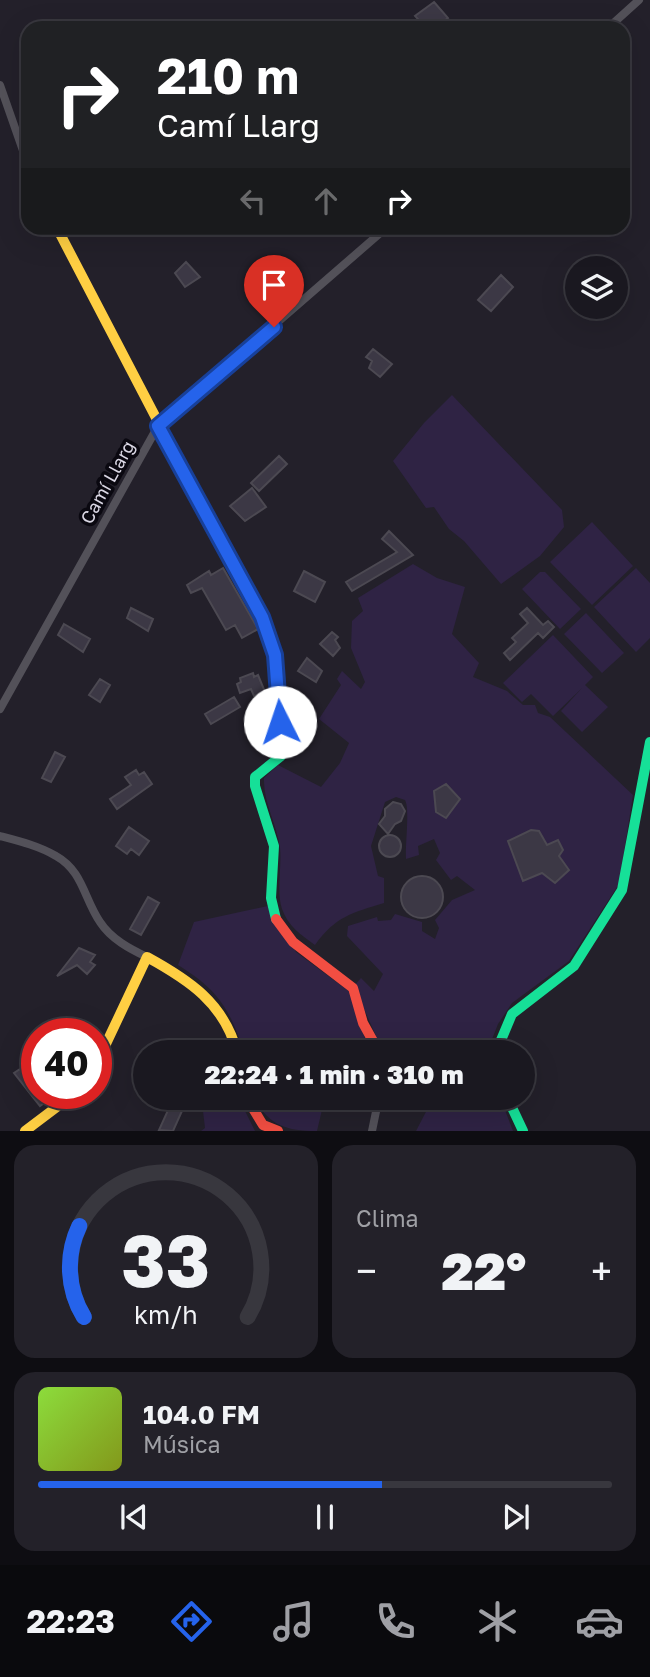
<!DOCTYPE html>
<html lang="es">
<meta charset="utf-8">
<style>
:root{--surface:#1a1820;--page:#232129;--text:#f1f3f6;--muted:#9fa0a5;--line:#38373e;--accent:#2563eb}
body{margin:0;font-family:"Golos Text",sans-serif;background:var(--page);color:var(--text);height:100vh;display:flex;flex-direction:column;font-size:26px;white-space:nowrap}
*{box-sizing:border-box;margin:0}
p{font-size:23px;color:var(--muted)}
.icon{flex:none;width:38px;height:38px;fill:none;stroke:currentColor;stroke-width:2;stroke-linecap:round;stroke-linejoin:round}
.map{position:relative;height:1131px;overflow:hidden}
.drawer{display:flex;flex-direction:column;gap:14px;padding:14px;background:#0e0d12;flex:1}
.drawer>*{flex:none}
.top-card{position:absolute;left:21px;top:21px;width:609px;height:214px;border-radius:21px;box-shadow:0 7px 28px #0002,0 0 0 2px var(--line);background:#202124;color:#fff;overflow:hidden}
.controls{position:absolute;left:565px;top:256px;display:grid;gap:14px}
.controls a{display:grid;place-items:center;width:63px;height:63px;border-radius:50%;background:var(--surface);box-shadow:0 7px 28px #0002,0 0 0 2px var(--line);font-size:35px}
.speed{position:absolute;left:21px;top:1018px;display:flex;gap:14px;font-size:35px;font-weight:700;text-align:center}
.speed>*{display:grid;place-content:center;width:91px;height:91px;border-radius:50%;background:var(--surface);box-shadow:0 7px 28px #0002,0 0 0 2px var(--line);line-height:1}
.speed .limit{border:10px solid #d22;background:#fff;color:#111}
.pin{position:absolute;display:grid;place-items:center;width:60px;height:60px;color:#fff;margin:-72px -30px;border-radius:50% 50% 50% 0;rotate:-45deg;box-shadow:0 0 7px #0007}
.pin .icon{rotate:45deg}
.me{position:absolute;width:77px;margin:-38px;rotate:356deg;stroke-linejoin:round;filter:drop-shadow(0 0 5px #0008)}
.turn{display:flex;align-items:center;gap:24px;height:147px;padding:0 21px;font-size:32px}
.turn .icon{width:91px;height:91px;stroke-width:2.5}
.turn b{display:block;font-size:49px;line-height:60px}
.lanes{display:flex;align-items:center;height:66px;padding:0 21px;background:#0003;justify-content:center;gap:35px;direction:ltr}
.lanes .off{opacity:.35}
.big{font-size:52px;font-weight:800;line-height:1.1}
.drawer .card{flex:1;display:flex;flex-direction:column;justify-content:center;gap:10px;min-width:0;padding:0 24px;border-radius:21px;background:var(--page)}
.drawer .dial{align-items:center;gap:0}
.dial svg{height:182px;overflow:visible;fill:none;stroke:var(--line);stroke-width:7;stroke-linecap:round;text-anchor:middle}
.dial text{fill:var(--text);stroke:none}
.song{display:flex;align-items:center;gap:21px}
.cover{width:84px;height:84px;border-radius:10px;background:linear-gradient(135deg,hsl(90 70% 55%),hsl(70 70% 35%))}
.played{height:7px;border-radius:4px;background:linear-gradient(90deg,var(--accent) 60%,var(--line) 60%)}
.keys{display:flex;justify-content:space-around;direction:ltr}
.heat{display:flex;justify-content:space-between;align-items:center;font-size:38px;direction:ltr}
.drawer .tiles{flex:1;display:grid;gap:14px;grid-template-columns:1fr 1fr}
.card:last-child{grid-column:span 2}
.trip{position:absolute;left:133px;top:1040px;width:402px;height:70px;border-radius:35px;background:var(--surface);box-shadow:0 7px 28px #0002,0 0 0 2px var(--line);font-weight:800;line-height:70px;text-align:center}
.tab-bar{display:flex;height:112px;justify-content:space-around;align-items:center;background:#0a0a0d;color:var(--muted)}
.tab-bar .icon{width:49px;height:49px}
.tab-bar .current{color:var(--accent)}
.tab-bar b{font-size:32px;color:var(--text)}
.map>svg:first-child{display:block}
.green{fill:#2f2344}
.building{fill:#3c3845;stroke:#4c4952;stroke-width:2}
.lines{fill:none;stroke-linecap:round;stroke-linejoin:round}
.street{stroke:#535159;stroke-width:8}
.fast{stroke:#16e098;stroke-width:10}
.slow{stroke:#ffcf43;stroke-width:10}
.jam{stroke:#f24e42;stroke-width:10}
.route-casing{stroke:#184099;stroke-width:18}
.route{stroke:#2563eb;stroke-width:12}
.labels{text-anchor:middle;dominant-baseline:central;stroke-width:7;stroke-linejoin:round;paint-order:stroke}
.street-label{font-size:18px;fill:#dad7e4;stroke:#0a0810}
</style>
<div class="map">
<svg width="650" height="1131" viewBox="0 0 650 1131">
<rect width="100%" height="100%" fill="#23202a"/>
<path class="green" d="M452,395L562,510L564,527L540,556L501,584L464,541L449,529L434,507L426,508L393,461L424,423Z
M592,522L633,566L592,605L550,562Z
M413,564L437,578L465,587L452,634L479,663L473,677L507,691L523,705H535L538,713L550,717L633,795L619,884L569,961L512,1003L498,1024L487,1052H383L354,986L361,978L374,991L383,974L347,936L348,926L377,917L378,921L391,920L395,914L422,922V931L435,939L439,928L435,920L452,900L475,890L457,876L451,880L436,860L440,853L434,839L418,846L419,855L406,859C405,845 410,808 405,800L396,797L385,802L371,846L378,876L384,878V903C352,913 336,916 315,945C301,935 288,926 282,909C276,891 282,867 280,848C277,824 263,802 264,778L278,765L321,787L340,763L349,743L319,719L341,685L337,679L342,671L361,689L365,682L351,648L352,621L363,611L358,598Z
M636,568L650,583V638L636,652L594,607Z
M540,572H545L581,609L560,629L522,589Z
M586,613L624,653L602,673L564,634Z
M553,635L593,677L585,685L608,707L582,732L561,711L582,688L553,716L531,694L522,702L503,683Z
M268,906L296,952L350,992L367,1045L358,1052H244C229,1007 218,990 178,965L194,922Z
M226,1097H238L255,1131H201L205,1128L203,1111Z
M252,1097H325L317,1131C284,1131 270,1125 252,1097Z
M422,1097H500L513,1131H416L429,1106Z"/>
<path class="building" d="M434,2L448,18L435,28H426L415,16Z
M186,262L200,277L185,287L175,273Z
M501,275L513,287L491,311L478,300Z
M373,349L392,364L380,377L369,368L372,361L366,357Z
M279,456L287,464L259,491L251,483Z
M252,488L266,507L245,521L230,506Z
M389,531L413,555L352,591L346,582L397,552L382,539Z
M223,568L258,629L242,638L235,625L226,630L202,588L191,593L187,585L209,571L211,575Z
M304,571L325,582L315,602L294,591Z
M131,608L153,619L148,631L127,618Z
M527,608L543,625L548,621L554,627L543,638L538,633L510,660L504,653L516,642L512,638L528,623L520,614Z
M64,624L90,639L83,652L58,635Z
M332,632L338,637L335,640L340,648L333,656L320,644Z
M307,658L322,671L316,682L298,671Z
M253,673L254,677L258,675L265,692L254,696L251,689L240,693L237,684L241,682L240,678Z
M100,679L110,685L100,702L89,695Z
M234,697L240,707L211,724L205,714Z
M55,752L65,757L51,782L42,778Z
M136,770L139,775L144,772L152,784L117,809L110,799L131,785L125,777Z
M446,784L460,799L446,818L436,812L434,791Z
M393,802L401,804L405,811L401,821L395,824L388,834L379,824L385,816V809Z
M129,827L149,841L139,855L131,849L127,854L116,846Z
M531,830L539,831L547,845L558,840L563,850L559,856L569,870L555,883L542,873L523,881L508,841Z
M379 846a11 11 0 1 1 22 0a11 11 0 1 1-22 0Z
M401 897a21 21 0 1 1 42 0a21 21 0 1 1-42 0Z
M148,897L159,903L141,935L130,929Z
M79,948L95,955L90,962L95,965L87,974L77,965L57,976Z
M20,1069L32,1083L37,1080V1094H56L40,1106L14,1073Z
M174,1097L186,1102L173,1131L159,1130Z"/>
<g class="lines">
<path class="street" d="M608,28L639,0
M0,85L28,165
M0,709L158,426L386,228
M0,836C19,841 39,846 56,856C83,871 84,899 100,922C111,939 130,949 147,957
M372,1131L379,1097"/>
<path class="fast" d="M202,506C227,553 260,601 274,653C283,684 275,711 289,743L281,756L255,777V786L274,846L271,898L276,919
M496,1052L512,1014L574,966L622,890L650,742
M507,1097L523,1131"/>
<path class="slow" d="M57,228L202,506
M96,1065L147,957C189,980 224,1003 237,1052
M25,1131L74,1094"/>
<path class="jam" d="M276,919L293,942L353,988L363,1023L379,1052
M246,1097L263,1125L278,1131"/>
</g>
<g class="lines">
<defs>
<path id="route" d="M274,327L158,426L262,617L275,655L280,722"/>
</defs>
<use href="#route" class="route-casing"/>
<use href="#route" class="route"/>
</g>
<g class="labels">
<g class="street-label">
<text transform="translate(107 482) rotate(-61)">Camí Llarg</text>
</g>
</g>
</svg>
<div class="controls">
<a><svg class="icon" aria-label="layers" viewBox="0 0 24 24"><path d="M12 4l9 5-9 5-9-5zM3 14l9 5 9-5"/></svg></a>
</div>
<div class="speed"><div class="limit">40</div></div>
<div class="pin" style="left:274px;top:327px;background:#d93025"><svg class="icon" aria-label="arrive" viewBox="0 0 24 24"><path d="M6 21V4h12l-3 4 3 4H6"/></svg></div>
<svg class="me" style="left:280px;top:722px" viewBox="-20 -20 40 40"><circle r="19" fill="#fff"/><path d="M0-13L10 11 0 6-10 11z" fill="#2563eb"/></svg>
<div class="trip">22:24 · 1 min · 310 m</div>
<div class="top-card">
<div class="turn"><svg class="icon" aria-label="right" viewBox="0 0 24 24"><path d="M7 20v-9h11M14 6l5 5-5 5"/></svg><div><b>210 m</b>Camí Llarg</div></div>
<div class="lanes"><svg class="icon off" aria-label="left" viewBox="0 0 24 24"><path d="M17 20v-9H6M10 6l-5 5 5 5"/></svg><svg class="icon off" aria-label="ahead" viewBox="0 0 24 24"><path d="M12 20V5M6 11l6-6 6 6"/></svg><svg class="icon" aria-label="right" viewBox="0 0 24 24"><path d="M7 20v-9h11M14 6l5 5-5 5"/></svg></div>
</div>
</div>
<section class="drawer">
<div class="tiles">
<div class="card dial"><svg viewBox="0 0 100 80">
<path d="M14 69A42 42 0 1 1 86 69"/>
<path d="M14 69A42 42 0 0 1 12 29" stroke="#2563eb"/>
<text x="50" y="56" font-size="32" font-weight="700">33</text>
<text x="50" y="72" font-size="11">km/h</text>
</svg></div>
<div class="card"><p>Clima</p>
<div class="heat"><a>−</a><b class="big">22°</b><a>+</a></div>
</div>
<div class="card">
<div class="song"><i class="cover"></i><div><b>104.0 FM</b><p>Música</p></div></div>
<div class="played"></div>
<div class="keys"><svg class="icon" aria-label="previous" viewBox="0 0 24 24"><path d="M18 5L8 12l10 7zM5 5v14"/></svg><svg class="icon" aria-label="pause" viewBox="0 0 24 24"><path d="M8 5v14M16 5v14"/></svg><svg class="icon" aria-label="next" viewBox="0 0 24 24"><path d="M6 5l10 7-10 7zM19 5v14"/></svg></div>
</div>
</div>
</section>
<nav class="tab-bar">
<b>22:23</b>
<svg class="icon current" aria-label="directions" viewBox="0 0 24 24"><path d="M12 3l9 9-9 9-9-9zM9 14v-3h6M13 9l2 2-2 2"/></svg>
<svg class="icon" aria-label="music" viewBox="0 0 24 24"><path d="M9 18V5l10-2v13"/><circle cx="6" cy="18" r="3"/><circle cx="16" cy="16" r="3"/></svg>
<svg class="icon" aria-label="phone" viewBox="0 0 24 24"><path d="M5 4h4l2 5-3 2q2 4 5 5l2-3 5 2v4C11 20 4 13 5 4z"/></svg>
<svg class="icon" aria-label="climate" viewBox="0 0 24 24"><path d="M12 3v18M4 7l16 10M4 17L20 7"/></svg>
<svg class="icon" aria-label="car" viewBox="0 0 24 24"><path d="M5 17H2v-5l4-1 3-4h7l3 4 3 1v5h-3M9 17h6M6 11h13"/><circle cx="7" cy="17" r="2"/><circle cx="17" cy="17" r="2"/></svg>
</nav>
